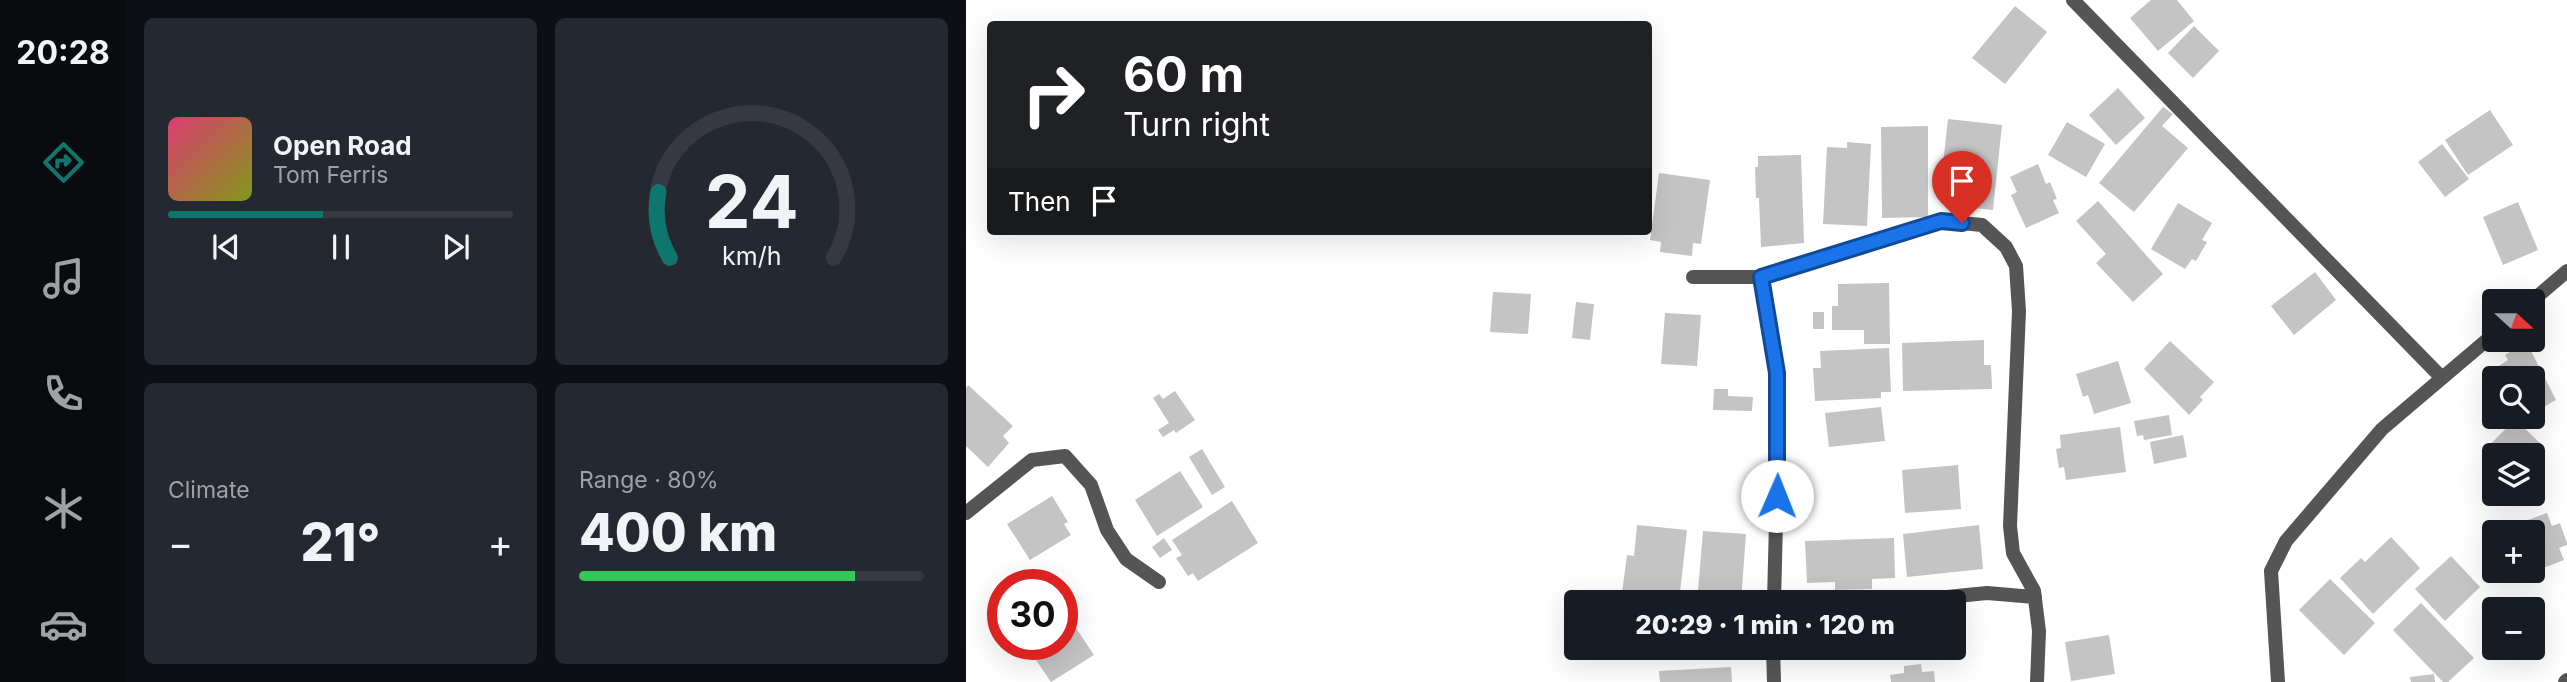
<!DOCTYPE html>
<meta charset="utf-8">
<style>
:root{--surface:#171b24;--page:#242831;--text:#f1f3f6;--muted:#9ea1a6;--line:#363941;--accent:#0f766e}
body{margin:0;font-family:Inter,sans-serif;background:var(--page);color:var(--text);height:100vh;display:flex;flex-direction:column;font-size:26px;white-space:nowrap}
*{box-sizing:border-box;margin:0}
p{font-size:23px;color:var(--muted)}
.icon{flex:none;width:38px;height:38px;fill:none;stroke:currentColor;stroke-width:2;stroke-linecap:round;stroke-linejoin:round}
.map{position:relative;flex:1;overflow:hidden}
.details{display:flex;flex-direction:column;gap:18px;padding:18px;background:#0d0f14;width:840px}
.details>*{flex:none}
.guide{position:absolute;left:21px;top:21px;width:665px;height:214px;border-radius:7px;box-shadow:0 7px 28px #0002;background:#202124;color:#fff;overflow:hidden}
.needle{width:46px;rotate:111deg}
.fabs{position:absolute;left:1516px;top:289px;display:grid;gap:14px}
.fabs a{display:grid;place-items:center;width:63px;height:63px;border-radius:7px;background:var(--surface);box-shadow:0 7px 28px #0002;font-size:35px}
.speed{position:absolute;left:21px;top:569px;display:flex;gap:14px;font-size:35px;font-weight:700;text-align:center}
.speed>*{display:grid;place-content:center;width:91px;height:91px;border-radius:50%;background:var(--surface);box-shadow:0 7px 28px #0002;line-height:1}
.speed .limit{border:10px solid #d22;background:#fff;color:#111}
.pin{position:absolute;display:grid;place-items:center;width:60px;height:60px;color:#fff;margin:-72px -30px;border-radius:50% 50% 50% 0;rotate:-45deg;box-shadow:0 0 7px #0007}
.pin .icon{rotate:45deg}
.me{position:absolute;width:77px;margin:-38px;rotate:1deg;stroke-linejoin:round;filter:drop-shadow(0 0 5px #0008)}
.turn{display:flex;align-items:center;gap:24px;height:147px;padding:0 21px;font-size:32px}
.turn .icon{width:91px;height:91px;stroke-width:2.5}
.turn b{display:block;font-size:49px;line-height:60px}
.then{display:flex;align-items:center;height:66px;padding:0 21px;background:#0003;gap:14px;font-size:26px}
.big{font-size:52px;font-weight:800;line-height:1.1}
.details .tile{flex:1;display:flex;flex-direction:column;justify-content:center;gap:10px;min-width:0;padding:0 24px;border-radius:10px;background:var(--page)}
.details .dial{align-items:center;gap:0}
.dial svg{height:182px;overflow:visible;fill:none;stroke:var(--line);stroke-width:7;stroke-linecap:round;text-anchor:middle}
.dial text{fill:var(--text);stroke:none}
.song{display:flex;align-items:center;gap:21px}
.cover{width:84px;height:84px;border-radius:10px;background:linear-gradient(135deg,hsl(340 70% 55%),hsl(70 70% 35%))}
.played{height:7px;border-radius:4px;background:linear-gradient(90deg,var(--accent) 45%,var(--line) 45%)}
.keys{display:flex;justify-content:space-around;direction:ltr}
.heat{display:flex;justify-content:space-between;align-items:center;font-size:38px;direction:ltr}
.charge{height:10px;border-radius:5px;background:linear-gradient(90deg,#34c759 80%,var(--line) 0)}
.details .tiles{flex:1;display:grid;gap:18px;grid-template-columns:repeat(2,1fr)}
.trip{position:absolute;left:598px;top:590px;width:402px;height:70px;border-radius:7px;background:var(--surface);box-shadow:0 7px 28px #0002;font-weight:800;line-height:70px;text-align:center}
main{display:flex;flex:1;min-height:0}
.dock{display:flex;flex-direction:column;width:126px;justify-content:space-around;align-items:center;background:#090b0e;color:var(--muted)}
.dock .icon{width:49px;height:49px}
.dock .active{color:var(--accent)}
.dock b{font-size:32px;color:var(--text)}
.map>svg:first-child{display:block}
.building{fill:#c4c4c4}
.lines{fill:none;stroke-linecap:round;stroke-linejoin:round}
.street{stroke:#555;stroke-width:14}
.route-casing{stroke:#114b97;stroke-width:18}
.route{stroke:#1a73e8;stroke-width:12}
</style>
<main>
<nav class="dock">
<b>20:28</b>
<svg class="icon active" aria-label="directions" viewBox="0 0 24 24"><path d="M12 3l9 9-9 9-9-9zM9 14v-3h6M13 9l2 2-2 2"/></svg>
<svg class="icon" aria-label="music" viewBox="0 0 24 24"><path d="M9 18V5l10-2v13"/><circle cx="6" cy="18" r="3"/><circle cx="16" cy="16" r="3"/></svg>
<svg class="icon" aria-label="phone" viewBox="0 0 24 24"><path d="M5 4h4l2 5-3 2q2 4 5 5l2-3 5 2v4C11 20 4 13 5 4z"/></svg>
<svg class="icon" aria-label="climate" viewBox="0 0 24 24"><path d="M12 3v18M4 7l16 10M4 17L20 7"/></svg>
<svg class="icon" aria-label="car" viewBox="0 0 24 24"><path d="M5 17H2v-5l4-1 3-4h7l3 4 3 1v5h-3M9 17h6M6 11h13"/><circle cx="7" cy="17" r="2"/><circle cx="17" cy="17" r="2"/></svg>
</nav>
<section class="details">
<div class="tiles">
<div class="tile">
<div class="song"><i class="cover"></i><div><b>Open Road</b><p>Tom Ferris</p></div></div>
<div class="played"></div>
<div class="keys"><svg class="icon" aria-label="previous" viewBox="0 0 24 24"><path d="M18 5L8 12l10 7zM5 5v14"/></svg><svg class="icon" aria-label="pause" viewBox="0 0 24 24"><path d="M8 5v14M16 5v14"/></svg><svg class="icon" aria-label="next" viewBox="0 0 24 24"><path d="M6 5l10 7-10 7zM19 5v14"/></svg></div>
</div>
<div class="tile dial"><svg viewBox="0 0 100 80">
<path d="M14 69A42 42 0 1 1 86 69"/>
<path d="M14 69A42 42 0 0 1 9 40" stroke="#0f766e"/>
<text x="50" y="56" font-size="32" font-weight="700">24</text>
<text x="50" y="72" font-size="11">km/h</text>
</svg></div>
<div class="tile"><p>Climate</p>
<div class="heat"><a>−</a><b class="big">21°</b><a>+</a></div>
</div>
<div class="tile"><p>Range · 80%</p><b class="big">400 km</b><div class="charge"></div></div>
</div>
</section>
<div class="map">
<svg width="1601" height="682" viewBox="0 0 1601 682">
<rect width="100%" height="100%" fill="#fff"/>
<path class="building" d="M1185,0H1211L1228,21L1192,51L1164,18Z
M1049,6L1081,32L1039,84L1006,58Z
M1228,26L1253,51L1227,78L1202,53Z
M1152,88L1179,118L1150,145L1123,115Z
M1197,107L1207,114L1196,126L1222,148L1168,212L1133,183Z
M1524,110L1547,145L1502,175L1479,140Z
M982,119L1036,125L1027,210L997,207V202L973,200Z
M1101,122L1139,144L1120,177L1082,155Z
M962,126V217L916,218L915,127Z
M881,142L905,144L901,226L857,224L861,147L881,148Z
M1476,144L1503,179L1479,197L1452,162Z
M835,155L838,243L795,247L793,198H790L789,167H792V156Z
M1072,164L1080,184L1084,182L1091,199L1087,200L1093,213L1060,228L1045,195L1051,192L1044,177Z
M693,173L744,180L735,244L727,243L726,256L694,252L695,242L684,240Z
M1132,201L1197,274L1167,302L1130,263L1140,254L1110,221Z
M1552,202L1572,250L1537,265L1517,217Z
M1212,203L1246,223L1236,240L1241,242L1230,261L1226,259L1219,269L1185,249Z
M1349,272L1370,300L1328,335L1305,306Z
M923,283L924,344H898V330H866V306H872V284Z
M527,292L565,294L562,334L524,332Z
M610,302L628,304L624,340L606,338Z
M847,312H858V329H847Z
M699,313L735,315L731,366L695,364Z
M1018,340V365H1025L1026,389L937,391L936,343Z
M1204,341L1248,382L1234,397L1237,400L1223,415L1178,369Z
M1552,347L1555,352L1563,347L1590,400L1566,414V378H1533L1528,369L1542,360L1539,355Z
M923,348L925,392H915V398L849,401L847,368H855L854,351Z
M1152,361L1165,403L1128,414L1122,395L1117,397L1110,374Z
M2,385L47,426L37,436L43,443L22,467L0,446V388Z
M748,389H762V396L787,397L786,411L747,410Z
M209,391L229,420L210,433L208,430L197,437L192,430L203,423L187,398L193,394L197,399Z
M915,407L919,441L863,447L859,413Z
M1203,415L1206,435L1178,440L1177,435L1171,436L1168,421Z
M1549,419L1575,444L1564,455H1528V459L1519,450Z
M1154,427L1160,472L1100,480L1098,467L1093,468L1090,449L1095,448L1094,435Z
M1217,435L1221,457L1188,464L1184,442Z
M236,449L259,487L246,495L223,457Z
M992,465L995,509L939,513L936,470Z
M214,471L237,507L191,536L169,500Z
M86,496L102,522L98,524L105,535L64,560L41,524Z
M266,501L292,543L232,581L227,573L222,576L210,558L216,555L206,540Z
M1581,513L1586,526L1594,523L1601,543V545L1593,548L1598,560L1549,579L1546,570H1566V532H1530Z
M671,525L721,530L713,602L659,601L660,593H656L661,555L668,556Z
M1013,525L1017,569L941,577L937,534Z
M737,531L780,534L775,602H731Z
M1425,537L1454,568L1407,614L1374,578L1395,558L1399,562Z
M198,538L206,550L194,558L186,547Z
M928,538L929,578L906,579V589L869,590V582L841,583L839,541Z
M1485,556L1514,587L1479,621L1449,589Z
M1364,579L1409,623L1378,655L1333,610Z
M1455,603L1508,658L1482,682H1477L1427,630Z
M98,610L128,655L85,682L59,644H96Z
M1143,635L1149,674L1105,681L1099,642Z
M955,664L956,672L968,671L969,682H925L924,675L938,673V666Z
M765,667L766,682H694L693,671Z
M1468,674L1469,682H1445L1444,677Z"/>
<g class="lines">
<path class="street" d="M1107,0L1476,378
M727,277H795L975,221L1016,225L1040,247L1050,266L1053,311L1044,526L1047,553L1068,591L1073,631L1071,682
M795,277L811,373L812,442L808,602
M1566,301L1601,271
M0,513L66,460L99,456L125,485L141,530L160,559L193,582
M931,602L1021,593L1069,597
M807,648L808,682
M1312,682L1305,571L1320,541L1416,429L1528,334
M1599,682L1601,680"/>
</g>
<g class="lines">
<defs>
<path id="route" d="M811,496V373L795,277L975,221L996,223"/>
</defs>
<use href="#route" class="route-casing"/>
<use href="#route" class="route"/>
</g>
</svg>
<div class="fabs">
<a><svg class="needle" viewBox="-14 -14 28 28"><path d="M0-13l5 13h-10z" fill="#e53935"/><path d="M0 13l5-13h-10z" fill="#9ea1a6"/></svg></a>
<a><svg class="icon" aria-label="search" viewBox="0 0 24 24"><circle cx="10" cy="10" r="6"/><path d="M15 15l6 6"/></svg></a>
<a><svg class="icon" aria-label="layers" viewBox="0 0 24 24"><path d="M12 4l9 5-9 5-9-5zM3 14l9 5 9-5"/></svg></a>
<a>+</a>
<a>−</a>
</div>
<div class="speed"><div class="limit">30</div></div>
<div class="pin" style="left:996px;top:223px;background:#d93025"><svg class="icon" aria-label="arrive" viewBox="0 0 24 24"><path d="M6 21V4h12l-3 4 3 4H6"/></svg></div>
<svg class="me" style="left:811px;top:496px" viewBox="-20 -20 40 40"><circle r="19" fill="#fff"/><path d="M0-13L10 11 0 6-10 11z" fill="#1a73e8"/></svg>
<div class="trip">20:29 · 1 min · 120 m</div>
<div class="guide">
<div class="turn"><svg class="icon" aria-label="right" viewBox="0 0 24 24"><path d="M7 20v-9h11M14 6l5 5-5 5"/></svg><div><b>60 m</b>Turn right</div></div>
<div class="then">Then<svg class="icon" aria-label="arrive" viewBox="0 0 24 24"><path d="M6 21V4h12l-3 4 3 4H6"/></svg></div>
</div>
</div>
</main>
